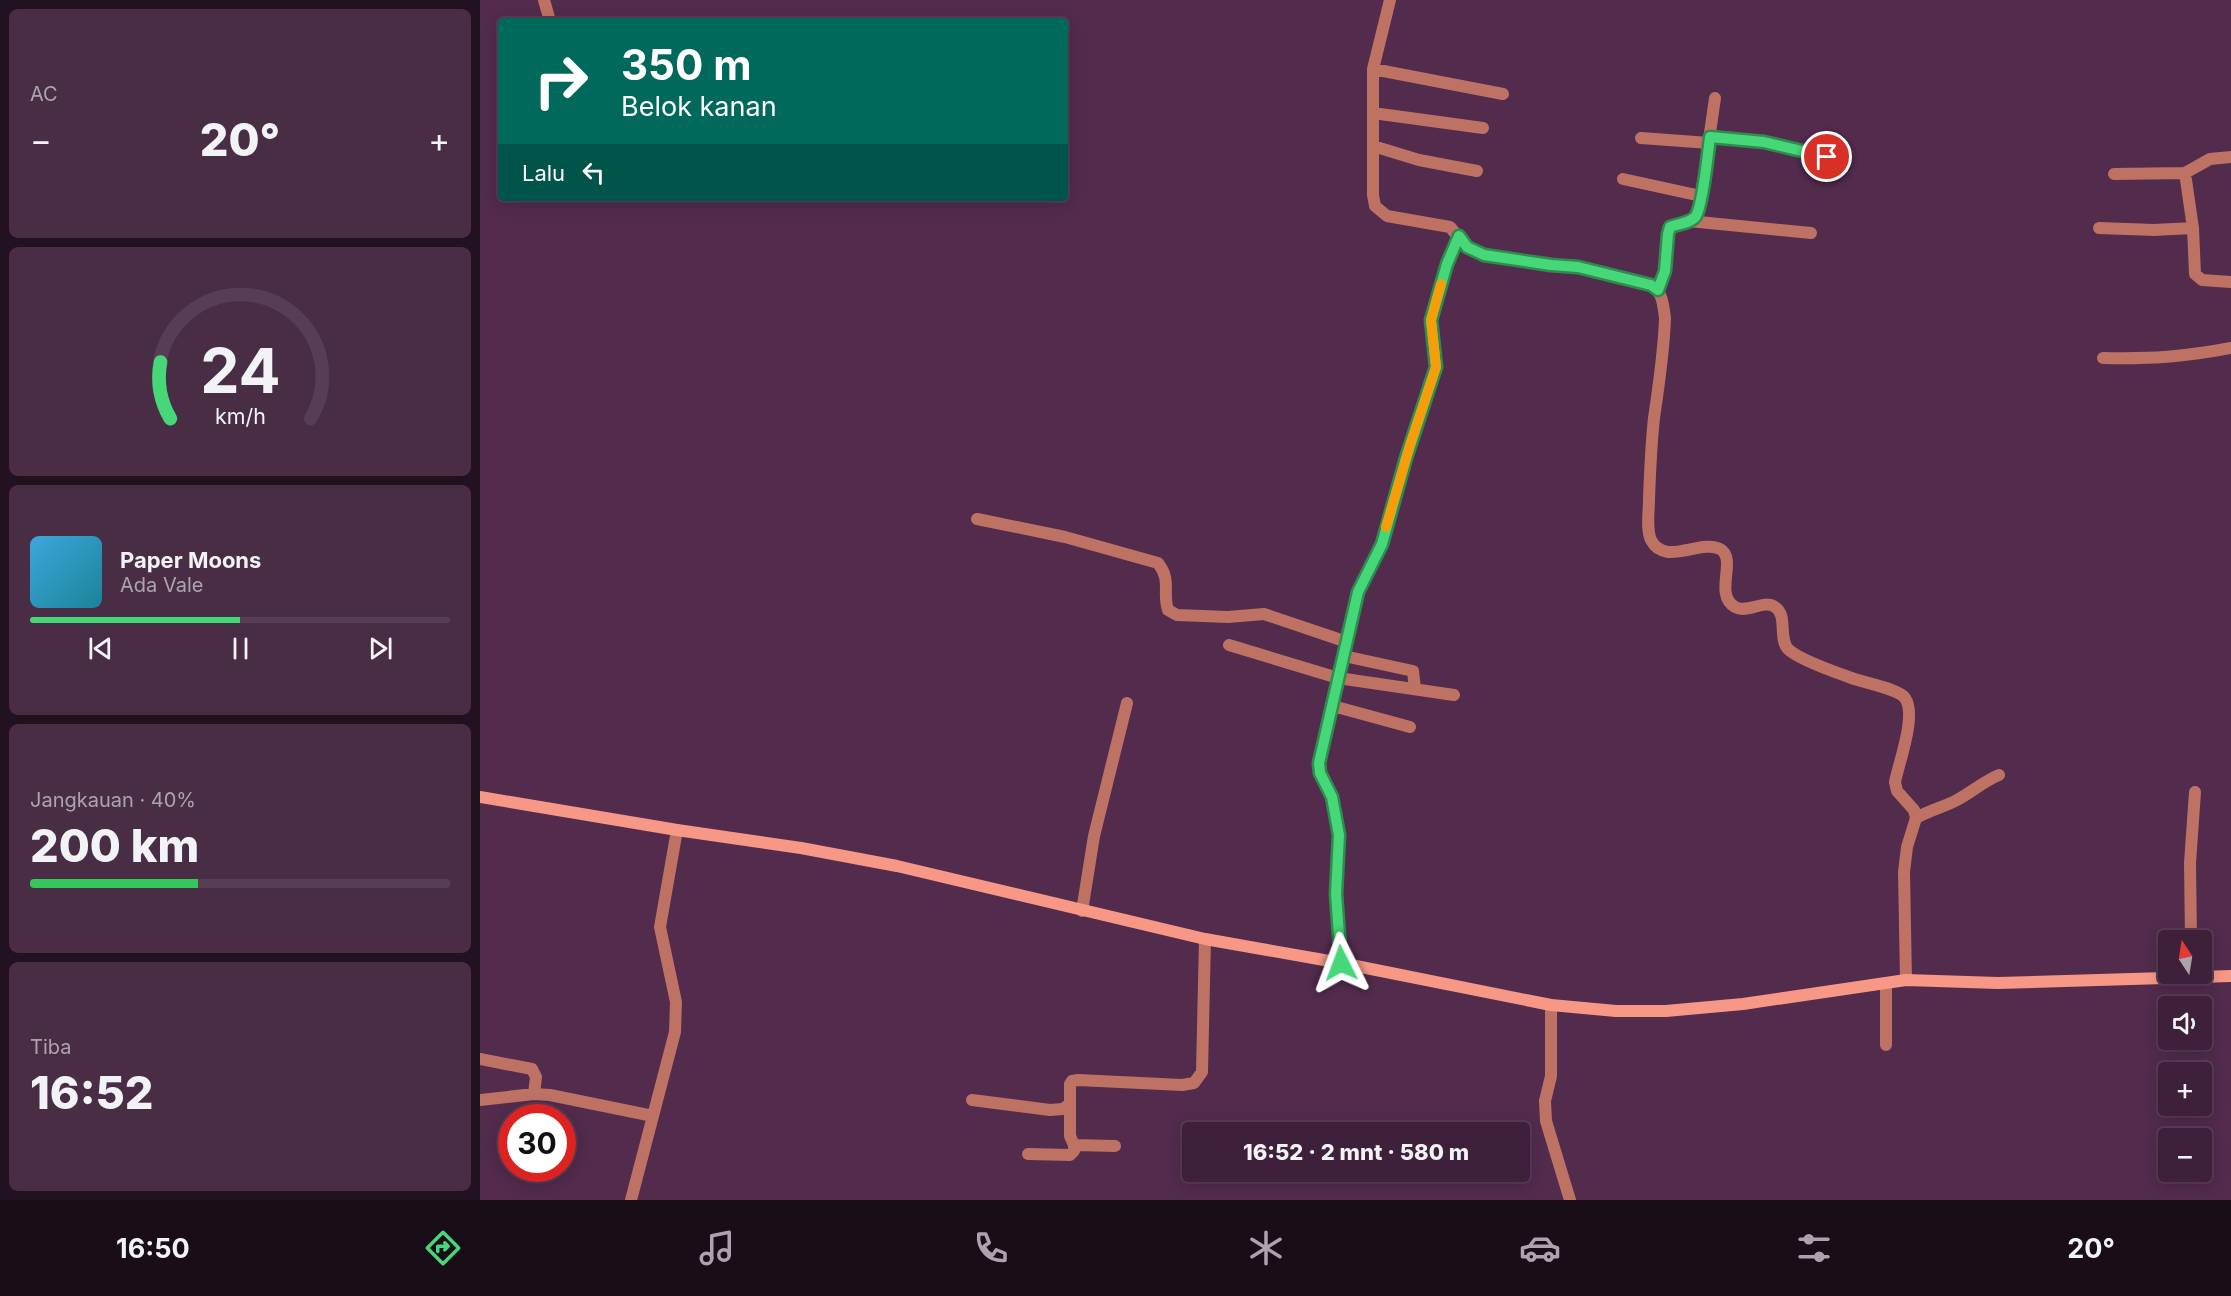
<!DOCTYPE html>
<html lang="id">
<meta charset="utf-8">
<style>
:root{--surface:#3e203a;--page:#492d45;--text:#f1f3f6;--muted:#ada3af;--line:#573e54;--accent:#46d779}
body{margin:0;font-family:Inter,sans-serif;background:var(--page);color:var(--text);height:100vh;display:flex;flex-direction:column;font-size:22px;white-space:nowrap}
*{box-sizing:border-box;margin:0}
p{font-size:20px;color:var(--muted)}
.icon{flex:none;width:33px;height:33px;fill:none;stroke:currentColor;stroke-width:2;stroke-linecap:round;stroke-linejoin:round}
.map{position:relative;flex:1;overflow:hidden}
.drawer{display:flex;flex-direction:column;gap:9px;padding:9px;background:#221220;width:480px}
.drawer>*{flex:none}
.guide{position:absolute;left:18px;top:18px;width:570px;height:183px;border-radius:6px;box-shadow:0 3px 15px #0003,0 0 0 2px var(--line);background:#00695c;color:#fff;overflow:hidden}
.needle{width:39px;rotate:348deg}
.buttons{position:absolute;left:1678px;top:930px;display:grid;gap:12px}
.buttons a{display:grid;place-items:center;width:54px;height:54px;border-radius:6px;background:var(--surface);box-shadow:0 3px 15px #0003,0 0 0 2px var(--line);font-size:30px}
.speed{position:absolute;left:18px;top:1104px;display:flex;gap:12px;font-size:30px;font-weight:700;text-align:center}
.speed>*{display:grid;place-content:center;width:78px;height:78px;border-radius:50%;background:var(--surface);box-shadow:0 3px 15px #0003,0 0 0 2px var(--line);line-height:1}
.speed .limit{border:9px solid #d22;background:#fff;color:#111}
.pin{position:absolute;display:grid;place-items:center;width:51px;height:51px;color:#fff;margin:-26px;border:3px solid #fff;border-radius:50%;box-shadow:0 2px 6px #0007}
.me{position:absolute;width:66px;margin:-33px;rotate:357deg;stroke-linejoin:round;filter:drop-shadow(0 0 4px #0008)}
.turn{display:flex;align-items:center;gap:21px;height:126px;padding:0 24px;font-size:27px}
.turn .icon{width:78px;height:78px;stroke-width:2.5}
.turn b{display:block;font-size:42px;line-height:51px}
.then{display:flex;align-items:center;height:57px;padding:0 24px;background:#0003;gap:12px;font-size:22px}
.big{font-size:45px;font-weight:800;line-height:1.1}
.drawer .card{flex:1;display:flex;flex-direction:column;justify-content:center;gap:9px;min-width:0;padding:0 21px;border-radius:9px;background:var(--page)}
.drawer .dial{align-items:center;gap:0}
.dial svg{height:156px;overflow:visible;fill:none;stroke:var(--line);stroke-width:7;stroke-linecap:round;text-anchor:middle}
.dial text{fill:var(--text);stroke:none}
.song{display:flex;align-items:center;gap:18px}
.cover{width:72px;height:72px;border-radius:9px;background:linear-gradient(135deg,hsl(200 70% 55%),hsl(190 70% 35%))}
.played{height:6px;border-radius:3px;background:linear-gradient(90deg,var(--accent) 50%,var(--line) 50%)}
.keys{display:flex;justify-content:space-around;direction:ltr}
.heat{display:flex;justify-content:space-between;align-items:center;font-size:33px;direction:ltr}
.charge{height:9px;border-radius:4px;background:linear-gradient(90deg,#34c759 40%,var(--line) 0)}
.trip{position:absolute;left:702px;top:1122px;width:348px;height:60px;border-radius:6px;background:var(--surface);box-shadow:0 3px 15px #0003,0 0 0 2px var(--line);font-weight:800;line-height:60px;text-align:center}
.dock{display:flex;height:96px;justify-content:space-around;align-items:center;background:#190d17;color:var(--muted)}
.dock .icon{width:42px;height:42px}
.dock .current{color:var(--accent)}
.dock b{font-size:27px;color:var(--text)}
main{display:flex;flex:1;min-height:0}
.map>svg:first-child{display:block}
.lines{fill:none;stroke-linecap:round;stroke-linejoin:round}
.street{stroke:#bd7264;stroke-width:12}
.secondary{stroke:#f79886;stroke-width:12}
.route-casing{stroke:#2e8c4f;stroke-width:15}
.route{stroke:#46d779;stroke-width:10}
.slow{stroke:#f59e0b;stroke-width:10}
</style>
<main>
<section class="drawer">
<div class="card"><p>AC</p>
<div class="heat"><a>−</a><b class="big">20°</b><a>+</a></div>
</div>
<div class="card dial"><svg viewBox="0 0 100 80">
<path d="M14 69A42 42 0 1 1 86 69"/>
<path d="M14 69A42 42 0 0 1 9 40" stroke="#46d779"/>
<text x="50" y="56" font-size="32" font-weight="700">24</text>
<text x="50" y="72" font-size="11">km/h</text>
</svg></div>
<div class="card">
<div class="song"><i class="cover"></i><div><b>Paper Moons</b><p>Ada Vale</p></div></div>
<div class="played"></div>
<div class="keys"><svg class="icon" aria-label="previous" viewBox="0 0 24 24"><path d="M18 5L8 12l10 7zM5 5v14"/></svg><svg class="icon" aria-label="pause" viewBox="0 0 24 24"><path d="M8 5v14M16 5v14"/></svg><svg class="icon" aria-label="next" viewBox="0 0 24 24"><path d="M6 5l10 7-10 7zM19 5v14"/></svg></div>
</div>
<div class="card"><p>Jangkauan · 40%</p><b class="big">200 km</b><div class="charge"></div></div>
<div class="card"><p>Tiba</p><b class="big">16:52</b></div>
</section>
<div class="map">
<svg width="1751" height="1200" viewBox="0 0 1751 1200">
<rect width="100%" height="100%" fill="#522b4d"/>
<g class="lines">
<path class="street" d="M64,0L70,21
M910,0L893,69V195L895,206L907,216L970,227L987,247L1004,254L1071,265L1098,267L1171,285C1183,293 1183,304 1185,318C1184,351 1179,384 1174,418C1171,445 1170,472 1169,499C1169,512 1166,529 1171,540C1185,567 1220,539 1240,549C1258,559 1233,594 1255,607C1268,614 1283,599 1295,607C1308,615 1298,638 1308,649C1318,659 1352,671 1366,676C1379,682 1418,688 1425,698C1437,715 1419,762 1415,782L1417,791L1434,810L1436,818L1427,847L1424,872L1426,980
M893,69L1023,94
M893,113L1003,128
M1230,137L1284,142L1347,157
M1161,138L1229,143
M893,146L939,160L997,171
M1705,173L1713,228L1715,274L1722,280L1751,282
M1634,174L1705,173L1730,159L1751,157
M1143,179L1221,196
M1209,221L1331,233
M1619,228L1674,230L1713,228
M1178,290L1185,271L1188,234L1190,227L1209,221L1216,216L1221,196L1235,98
M1623,358C1671,359 1704,357 1751,348
M497,519L585,537L678,563C692,581 682,592 688,610L697,615L748,617L784,614L867,642
M749,645L858,678L974,695
M864,656L933,671L935,689
M853,706L930,727
M1436,818C1450,810 1464,807 1477,800C1492,792 1504,781 1519,775
M602,911L614,836L647,703
M1711,940L1710,863L1715,792
M861,963L856,894L859,835L852,797L840,773L839,763L878,592L902,544L921,473L956,367L951,320L967,264L979,236
M1406,983V1045
M1071,1005V1076L1065,1101L1066,1121L1090,1200
M0,1059L52,1069L56,1077L54,1094
M0,1100L54,1094L70,1095L173,1116
M492,1100L570,1110L583,1109L590,1104V1084L592,1081L598,1080L702,1085L714,1083L722,1072L725,939
M590,1104V1136L594,1145L635,1146
M548,1154L590,1155L594,1151V1145
M151,1200L195,1032L196,1002L180,927L197,830"/>
<path class="secondary" d="M0,797L197,830L321,848L417,866L725,939L861,963L1071,1005L1136,1011H1186L1263,1004L1426,980L1518,983L1751,976"/>
</g>
<g class="lines">
<defs>
<path id="route" d="M861,963L856,894L859,835L852,797L840,773L839,763L878,592L902,544L926,458L956,367L951,320L967,264L979,236L987,247L1004,255L1071,265L1098,267L1171,285L1178,290L1185,271L1188,234L1190,227C1198,224 1211,223 1216,216C1223,204 1228,153 1230,137L1284,142L1347,157"/>
</defs>
<use href="#route" class="route-casing"/>
<use href="#route" class="route"/>
<path class="slow" d="M906,527L931,442L956,367L951,320L961,284"/>
</g>
</svg>
<div class="buttons">
<a><svg class="needle" viewBox="-14 -14 28 28"><path d="M0-13l5 13h-10z" fill="#e53935"/><path d="M0 13l5-13h-10z" fill="#ada3af"/></svg></a>
<a><svg class="icon" aria-label="sound" viewBox="0 0 24 24"><path d="M4 9h4l5-4v14l-5-4H4zM17 9q2 3 0 6"/></svg></a>
<a>+</a>
<a>−</a>
</div>
<div class="speed"><div class="limit">30</div></div>
<div class="pin" style="left:1347px;top:157px;background:#d93025"><svg class="icon" aria-label="arrive" viewBox="0 0 24 24"><path d="M6 21V4h12l-3 4 3 4H6"/></svg></div>
<svg class="me" style="left:861px;top:963px" viewBox="-20 -20 40 40"><path d="M0-17L14 15 0 8-14 15z" fill="#46d779" stroke="#fff" stroke-width="4"/></svg>
<div class="trip">16:52 · 2 mnt · 580 m</div>
<div class="guide">
<div class="turn"><svg class="icon" aria-label="right" viewBox="0 0 24 24"><path d="M7 20v-9h11M14 6l5 5-5 5"/></svg><div><b>350 m</b>Belok kanan</div></div>
<div class="then">Lalu<svg class="icon" aria-label="left" viewBox="0 0 24 24"><path d="M17 20v-9H6M10 6l-5 5 5 5"/></svg></div>
</div>
</div>
</main>
<nav class="dock">
<b>16:50</b>
<svg class="icon current" aria-label="directions" viewBox="0 0 24 24"><path d="M12 3l9 9-9 9-9-9zM9 14v-3h6M13 9l2 2-2 2"/></svg>
<svg class="icon" aria-label="music" viewBox="0 0 24 24"><path d="M9 18V5l10-2v13"/><circle cx="6" cy="18" r="3"/><circle cx="16" cy="16" r="3"/></svg>
<svg class="icon" aria-label="phone" viewBox="0 0 24 24"><path d="M5 4h4l2 5-3 2q2 4 5 5l2-3 5 2v4C11 20 4 13 5 4z"/></svg>
<svg class="icon" aria-label="climate" viewBox="0 0 24 24"><path d="M12 3v18M4 7l16 10M4 17L20 7"/></svg>
<svg class="icon" aria-label="car" viewBox="0 0 24 24"><path d="M5 17H2v-5l4-1 3-4h7l3 4 3 1v5h-3M9 17h6M6 11h13"/><circle cx="7" cy="17" r="2"/><circle cx="17" cy="17" r="2"/></svg>
<svg class="icon" aria-label="filters" viewBox="0 0 24 24"><path d="M4 7h16M4 17h16"/><circle cx="9" cy="7" r="2"/><circle cx="15" cy="17" r="2"/></svg>
<b>20°</b>
</nav>
